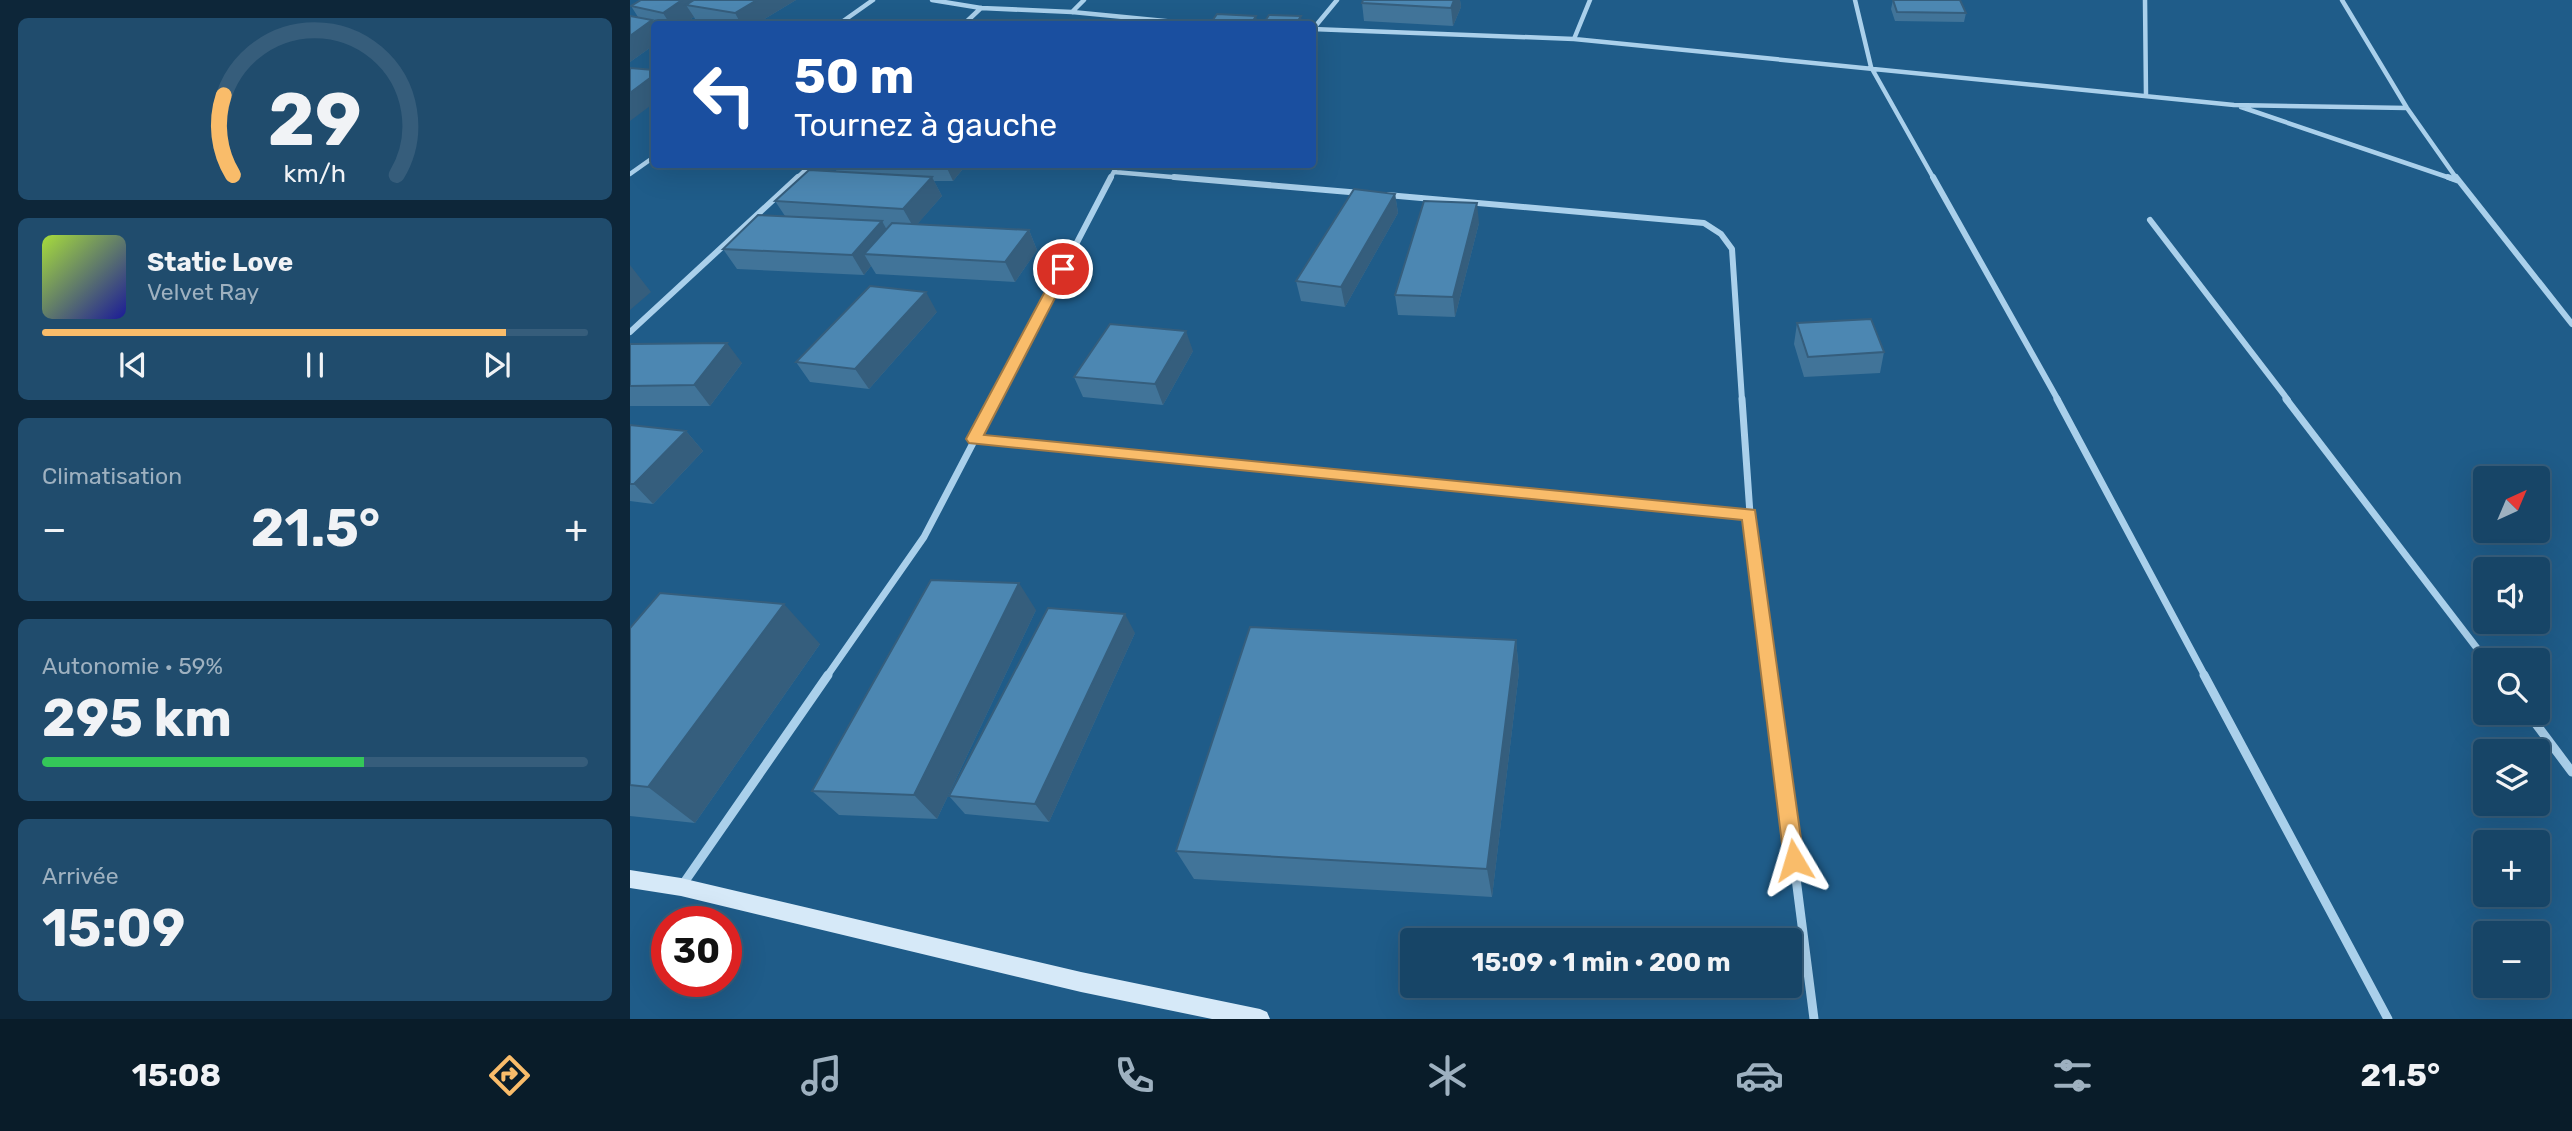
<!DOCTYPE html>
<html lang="fr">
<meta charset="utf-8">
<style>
:root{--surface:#174567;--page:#204c6d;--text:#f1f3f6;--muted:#9eb1c0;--line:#365d7b;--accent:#f9bc6a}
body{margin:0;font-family:Rubik,sans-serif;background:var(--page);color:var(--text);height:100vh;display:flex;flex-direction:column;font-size:26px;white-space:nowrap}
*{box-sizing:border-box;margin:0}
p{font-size:23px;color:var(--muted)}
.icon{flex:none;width:38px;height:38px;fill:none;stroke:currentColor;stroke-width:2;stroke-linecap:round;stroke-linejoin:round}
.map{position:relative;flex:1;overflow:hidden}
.sheet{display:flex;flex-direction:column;gap:18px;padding:18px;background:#0d2639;width:630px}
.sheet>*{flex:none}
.hud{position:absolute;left:21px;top:21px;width:665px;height:147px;border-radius:7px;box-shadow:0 7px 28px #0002,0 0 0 2px var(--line);background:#1a4fa0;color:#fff;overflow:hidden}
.needle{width:46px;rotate:44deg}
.buttons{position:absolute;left:1843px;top:466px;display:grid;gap:14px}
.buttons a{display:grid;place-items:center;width:77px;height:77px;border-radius:7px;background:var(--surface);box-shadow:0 7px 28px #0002,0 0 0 2px var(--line);font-size:35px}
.speed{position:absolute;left:21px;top:906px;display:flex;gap:14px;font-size:35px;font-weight:700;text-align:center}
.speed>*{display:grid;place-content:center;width:91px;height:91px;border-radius:50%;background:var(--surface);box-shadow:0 7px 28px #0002,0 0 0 2px var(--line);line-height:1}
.speed .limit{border:10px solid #d22;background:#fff;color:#111}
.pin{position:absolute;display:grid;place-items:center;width:60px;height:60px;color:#fff;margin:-30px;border:4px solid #fff;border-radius:50%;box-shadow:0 2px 7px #0007}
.me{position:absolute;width:77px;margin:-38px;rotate:353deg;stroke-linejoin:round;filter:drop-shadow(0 0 5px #0008)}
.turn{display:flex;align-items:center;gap:24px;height:147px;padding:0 28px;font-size:32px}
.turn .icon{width:91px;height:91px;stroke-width:2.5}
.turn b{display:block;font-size:49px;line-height:60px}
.big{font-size:52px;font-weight:700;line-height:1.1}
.sheet .tile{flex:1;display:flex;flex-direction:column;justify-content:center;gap:10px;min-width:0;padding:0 24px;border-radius:10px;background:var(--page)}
.sheet .dial{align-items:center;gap:0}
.dial svg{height:182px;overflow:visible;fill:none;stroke:var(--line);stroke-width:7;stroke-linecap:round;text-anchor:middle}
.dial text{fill:var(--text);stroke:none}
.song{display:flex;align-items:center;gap:21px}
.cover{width:84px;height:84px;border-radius:10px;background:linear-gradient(135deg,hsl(80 70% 55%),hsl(240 70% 35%))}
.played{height:7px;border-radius:4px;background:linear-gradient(90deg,var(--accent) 85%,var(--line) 85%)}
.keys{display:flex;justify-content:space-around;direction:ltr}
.heat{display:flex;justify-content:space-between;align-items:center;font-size:38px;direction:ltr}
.charge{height:10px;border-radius:5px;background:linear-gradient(90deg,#34c759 59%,var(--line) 0)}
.trip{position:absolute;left:770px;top:928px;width:402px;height:70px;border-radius:7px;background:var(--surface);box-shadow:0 7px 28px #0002,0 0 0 2px var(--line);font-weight:700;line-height:70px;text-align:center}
.dock{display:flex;height:112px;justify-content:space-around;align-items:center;background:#091c29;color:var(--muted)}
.dock .icon{width:49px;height:49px}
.dock .selected{color:var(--accent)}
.dock b{font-size:32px;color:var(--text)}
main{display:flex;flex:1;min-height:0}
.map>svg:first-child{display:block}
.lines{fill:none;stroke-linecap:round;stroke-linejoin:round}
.minor-far3{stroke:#aad0eb;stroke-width:4.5}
.minor-far2{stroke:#aad0eb;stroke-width:6}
.minor-far1{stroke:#aad0eb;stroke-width:7}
.minor{stroke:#aad0eb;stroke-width:9}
.secondary{fill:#d6e9f8;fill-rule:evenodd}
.wall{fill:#417499}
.shaded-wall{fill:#355e7d}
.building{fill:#4c87b2;stroke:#355e7d;stroke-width:2}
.route{fill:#f9bc6a;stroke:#a27a45;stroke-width:2}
</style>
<main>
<section class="sheet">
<div class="tile dial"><svg viewBox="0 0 100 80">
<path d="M14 69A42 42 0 1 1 86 69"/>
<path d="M14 69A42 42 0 0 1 10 34" stroke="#f9bc6a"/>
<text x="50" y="56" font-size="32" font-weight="700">29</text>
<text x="50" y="72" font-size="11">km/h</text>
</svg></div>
<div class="tile">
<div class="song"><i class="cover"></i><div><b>Static Love</b><p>Velvet Ray</p></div></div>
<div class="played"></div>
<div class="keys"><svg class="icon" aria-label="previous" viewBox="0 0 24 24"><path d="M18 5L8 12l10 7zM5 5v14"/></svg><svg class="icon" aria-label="pause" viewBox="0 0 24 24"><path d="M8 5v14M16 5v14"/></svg><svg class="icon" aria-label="next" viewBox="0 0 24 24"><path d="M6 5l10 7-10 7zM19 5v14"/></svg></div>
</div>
<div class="tile"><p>Climatisation</p>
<div class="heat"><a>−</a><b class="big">21.5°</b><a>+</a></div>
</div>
<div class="tile"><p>Autonomie · 59%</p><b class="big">295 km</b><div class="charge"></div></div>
<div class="tile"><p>Arrivée</p><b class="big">15:09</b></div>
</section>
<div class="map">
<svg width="1942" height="1019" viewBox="0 0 1942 1019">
<rect width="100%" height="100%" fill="#1f5c89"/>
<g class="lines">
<path class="minor-far3" d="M302,0L351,8L442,12L566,24
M1225,0L1241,67L1304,179
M1515,0L1516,95
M1712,0L1777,108L1827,179
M442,12L454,0
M209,24L243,0
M334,24L351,8
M682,29L944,39L1604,105L1777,108
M683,29L707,0
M944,39L960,0
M1611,107L1823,179
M484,172L565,179
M0,174L24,157
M166,179L182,164
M480,179L488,164"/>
<path class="minor-far2" d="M544,177L731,193
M1303,177L1428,400
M1818,177L1829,181
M1826,177L1942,324
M757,195L1074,223L1091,234L1102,249L1112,400
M1520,220L1658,400
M0,332L168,177
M365,400L481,177"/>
<path class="minor-far1" d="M1112,399L1120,514L1141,676
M1427,399L1575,676
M1656,399L1856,660
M344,439L1120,514
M197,676L294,537L366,399"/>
<path class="minor" d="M1140,675L1184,1019
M1574,675L1758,1019
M1897,712L1942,772
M51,887L198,675"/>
<path class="secondary" d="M0,870L51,878L451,972L630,1009L637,1012L640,1019H582L451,992L51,896L0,888Z"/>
</g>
<path class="wall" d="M166,0L126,24H78L67,23L64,17L53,24H24V45L0,62L8,17L1,6Z
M733,0H830L831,7L823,26L734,21L732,3Z
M1263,0L1336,13L1334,22L1265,21L1261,9Z
M202,164H337L323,181H304L312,196L287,224L399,230L407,250L385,282L246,274L241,266L234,275L107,269L93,249L155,216L145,201L207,172Z
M765,194L768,213L715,307L671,301L666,281Z
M849,223L825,317L768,315L765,295Z
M307,312L239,389L180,382L166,362Z
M1167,323L1254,352L1250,373L1174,377L1164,344Z
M0,344L112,363L80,406H0Z
M563,351L533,405L453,397L444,377Z
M0,425L56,431L73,451L23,504L0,501Z
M406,610L307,819L209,815L182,791Z
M0,628L190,644L65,823L0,816Z
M505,633L419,822L335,814L319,796Z
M886,640L889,672L862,897L564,879L546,851Z"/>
<path class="shaded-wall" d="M52,0H86L56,5L64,17L53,24H40L33,13Z
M127,0H166L126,24H111L105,13Z
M824,0H830L831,7L823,26L821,8Z
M626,16L628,24H621Z
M671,16L672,24H666Z
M22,20L24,25V45L0,62V36Z
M24,75V103L0,121V93Z
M315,164H337L323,181Z
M302,177L312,196L284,228L273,209Z
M765,194L768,213L715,307L711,287Z
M847,203L849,223L825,317L823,297Z
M252,221L263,241L234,254L241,266L234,275L222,255Z
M399,230L407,250L385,282L375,262Z
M0,265L21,292L0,310Z
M296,292L307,312L239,389L225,369Z
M556,331L563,351L533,405L525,384Z
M97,343L112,363L80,406L64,385Z
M56,431L73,451L23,504L4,484Z
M389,583L406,610L307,819L284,795Z
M154,604L190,644L65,823L18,787Z
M495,614L505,633L419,822L405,804Z
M886,640L889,672L862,897L857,869Z"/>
<path class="building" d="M11,0H52L33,13L1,6Z
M64,0H127L105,13L56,5Z
M733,0H824L821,8L732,3Z
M1263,0H1330L1336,13L1267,12Z
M587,14L626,16L621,24H580Z
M639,15L671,16L666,24H633Z
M0,16L22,20L0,36Z
M0,68L24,70V75L0,93Z
M179,170L302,177L273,209L145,201Z
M724,189L765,194L711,287L666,281Z
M794,201L847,203L823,297L765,295Z
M128,215L252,221L222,255L93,249Z
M262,223L399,230L375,262L234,254Z
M240,286L296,292L225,369L166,362Z
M1241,319L1254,352L1178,357L1167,323Z
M480,324L556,331L525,384L444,377Z
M97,343L64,385L0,386V344Z
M0,425L56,431L4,484H0Z
M301,580L389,583L284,795L182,791Z
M30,593L154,604L18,787L0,785V628Z
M418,608L495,614L405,804L319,796Z
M620,627L886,640L857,869L546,851Z"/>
<path class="route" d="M433,265L440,269L354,435L1125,510L1174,860L1171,866L1164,869L1157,866L1154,860L1112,520L339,443L336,439L427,269Z"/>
</svg>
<div class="buttons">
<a><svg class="needle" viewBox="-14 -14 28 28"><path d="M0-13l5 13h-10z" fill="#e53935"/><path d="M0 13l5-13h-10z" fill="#9eb1c0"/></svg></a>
<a><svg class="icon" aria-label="sound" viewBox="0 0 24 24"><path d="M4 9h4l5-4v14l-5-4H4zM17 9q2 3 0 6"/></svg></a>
<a><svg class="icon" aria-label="search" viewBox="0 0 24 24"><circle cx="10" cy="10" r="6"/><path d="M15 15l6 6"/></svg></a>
<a><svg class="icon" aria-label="layers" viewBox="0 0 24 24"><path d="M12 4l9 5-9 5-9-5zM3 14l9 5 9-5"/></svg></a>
<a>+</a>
<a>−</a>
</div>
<div class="speed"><div class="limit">30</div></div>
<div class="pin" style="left:433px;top:269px;background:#d93025"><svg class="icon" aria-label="arrive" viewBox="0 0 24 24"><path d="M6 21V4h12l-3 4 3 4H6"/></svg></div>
<svg class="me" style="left:1164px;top:860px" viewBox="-20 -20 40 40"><path d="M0-17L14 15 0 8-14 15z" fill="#f9bc6a" stroke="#fff" stroke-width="4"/></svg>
<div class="trip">15:09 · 1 min · 200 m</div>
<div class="hud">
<div class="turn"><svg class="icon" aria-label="left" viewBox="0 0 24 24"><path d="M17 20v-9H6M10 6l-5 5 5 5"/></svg><div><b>50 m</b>Tournez à gauche</div></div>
</div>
</div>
</main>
<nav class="dock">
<b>15:08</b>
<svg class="icon selected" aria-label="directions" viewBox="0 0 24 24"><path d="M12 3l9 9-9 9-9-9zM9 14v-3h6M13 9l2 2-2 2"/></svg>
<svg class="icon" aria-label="music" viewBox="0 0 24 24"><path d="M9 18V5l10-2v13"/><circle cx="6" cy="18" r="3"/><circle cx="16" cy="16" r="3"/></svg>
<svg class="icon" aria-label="phone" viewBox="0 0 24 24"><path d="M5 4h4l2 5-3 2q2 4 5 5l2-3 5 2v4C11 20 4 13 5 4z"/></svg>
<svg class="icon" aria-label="climate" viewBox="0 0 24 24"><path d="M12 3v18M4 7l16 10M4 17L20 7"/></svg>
<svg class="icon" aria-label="car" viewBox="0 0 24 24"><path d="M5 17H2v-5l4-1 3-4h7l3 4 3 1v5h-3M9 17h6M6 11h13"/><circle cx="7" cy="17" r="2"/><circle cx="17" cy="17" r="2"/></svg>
<svg class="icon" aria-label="filters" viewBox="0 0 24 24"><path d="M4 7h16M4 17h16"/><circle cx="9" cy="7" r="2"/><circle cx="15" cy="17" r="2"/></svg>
<b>21.5°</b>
</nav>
